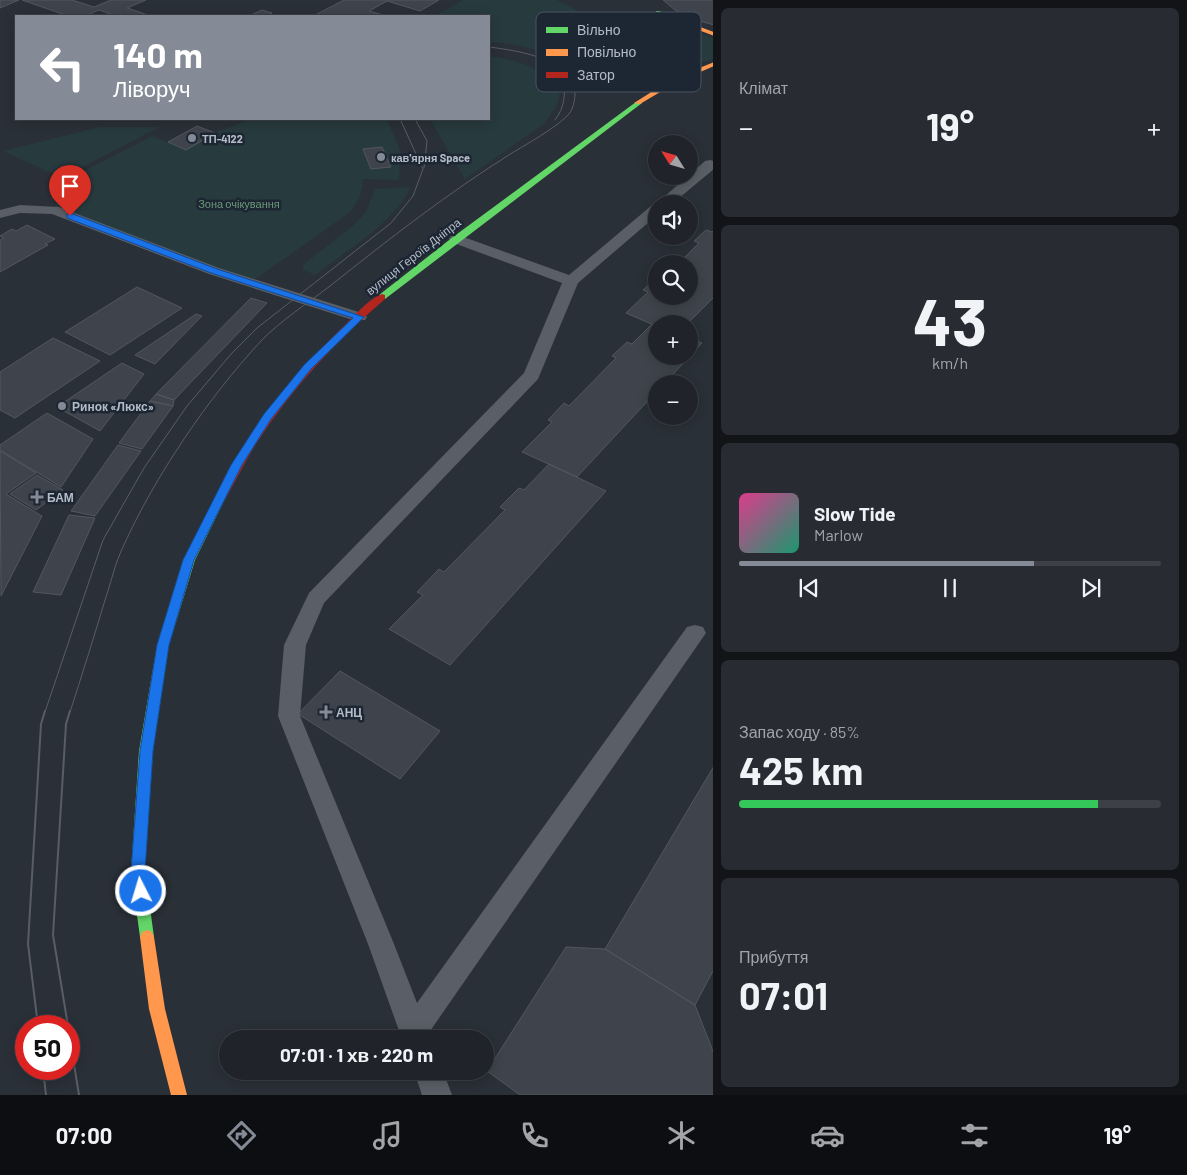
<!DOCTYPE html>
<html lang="uk">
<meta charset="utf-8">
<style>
:root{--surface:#20242a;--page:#282c32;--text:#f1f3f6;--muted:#a2a4a8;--line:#3d4147;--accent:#848b96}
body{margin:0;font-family:Barlow,sans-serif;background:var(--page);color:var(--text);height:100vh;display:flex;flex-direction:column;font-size:19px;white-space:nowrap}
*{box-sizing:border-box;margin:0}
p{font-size:16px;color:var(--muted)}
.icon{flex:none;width:28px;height:28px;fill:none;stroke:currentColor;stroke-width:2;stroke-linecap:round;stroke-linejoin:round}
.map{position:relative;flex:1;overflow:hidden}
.sheet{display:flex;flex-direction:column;gap:8px;padding:8px;background:#121417;width:474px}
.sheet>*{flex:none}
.guide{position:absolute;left:15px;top:15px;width:475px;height:105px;border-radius:0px;box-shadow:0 2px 12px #0003,0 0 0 1px var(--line);background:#848b96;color:#fff;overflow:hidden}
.needle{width:32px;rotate:307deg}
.controls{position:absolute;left:648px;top:135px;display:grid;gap:10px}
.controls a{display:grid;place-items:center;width:50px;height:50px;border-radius:50%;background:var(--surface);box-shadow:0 2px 12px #0003,0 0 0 1px var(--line);font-size:25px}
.speed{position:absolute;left:15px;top:1015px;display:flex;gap:10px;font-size:25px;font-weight:700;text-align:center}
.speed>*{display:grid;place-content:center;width:65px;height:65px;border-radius:50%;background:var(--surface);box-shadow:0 2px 12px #0003,0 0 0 1px var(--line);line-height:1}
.speed .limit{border:8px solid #d22;background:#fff;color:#111}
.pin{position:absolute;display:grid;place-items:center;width:42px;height:42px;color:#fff;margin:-51px -21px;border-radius:50% 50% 50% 0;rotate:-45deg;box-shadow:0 0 5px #0007}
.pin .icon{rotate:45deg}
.me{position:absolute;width:55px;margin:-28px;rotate:355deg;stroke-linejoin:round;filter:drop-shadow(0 0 4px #0008)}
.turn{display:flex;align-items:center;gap:18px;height:105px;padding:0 15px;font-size:22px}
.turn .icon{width:65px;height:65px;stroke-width:2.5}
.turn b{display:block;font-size:35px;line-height:42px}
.big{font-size:38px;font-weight:700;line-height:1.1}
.sheet .card{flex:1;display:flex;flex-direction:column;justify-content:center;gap:8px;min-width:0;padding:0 18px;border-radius:8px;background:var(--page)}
.sheet .dial{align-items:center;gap:0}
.dial b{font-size:65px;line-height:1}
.song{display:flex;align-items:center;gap:15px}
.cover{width:60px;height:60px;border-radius:8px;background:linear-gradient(135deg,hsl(330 70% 55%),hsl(160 70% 35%))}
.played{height:5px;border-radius:2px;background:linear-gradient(90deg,var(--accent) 70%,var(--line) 70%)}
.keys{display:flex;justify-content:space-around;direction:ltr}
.heat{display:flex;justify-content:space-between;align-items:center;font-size:28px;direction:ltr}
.charge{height:8px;border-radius:4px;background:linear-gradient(90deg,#34c759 85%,var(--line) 0)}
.trip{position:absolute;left:219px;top:1030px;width:275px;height:50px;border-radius:25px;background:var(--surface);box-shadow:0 2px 12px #0003,0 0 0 1px var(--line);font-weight:700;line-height:50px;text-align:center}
.tab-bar{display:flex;height:80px;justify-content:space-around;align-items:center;background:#0d0e11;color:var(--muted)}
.tab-bar .icon{width:35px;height:35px}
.tab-bar .on{color:var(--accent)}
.tab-bar b{font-size:22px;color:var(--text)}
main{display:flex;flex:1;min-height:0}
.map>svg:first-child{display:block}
.green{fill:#273a3e}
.building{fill:#3f444c;stroke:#52575f}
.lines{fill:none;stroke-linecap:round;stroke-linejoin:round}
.lane{fill:#5a5e66;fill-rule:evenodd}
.fast{fill:#63d668;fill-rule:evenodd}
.slow{fill:#ff974d;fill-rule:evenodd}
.jam{fill:#b3261e;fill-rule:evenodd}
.tram-far1{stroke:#595d64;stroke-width:1}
.tram{stroke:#595d64;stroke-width:2}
.route{fill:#1a73e8;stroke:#114b97}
.poi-dot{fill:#848b96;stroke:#1d2633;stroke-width:2}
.labels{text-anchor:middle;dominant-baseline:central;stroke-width:5;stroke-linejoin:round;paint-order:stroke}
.far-poi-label{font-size:11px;font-weight:bold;fill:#b4bcc9;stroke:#1d2633;text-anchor:start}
.far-park-label{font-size:11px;fill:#6b9a76;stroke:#1d2633}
.street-label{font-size:12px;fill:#b4bcc9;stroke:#1d2633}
.poi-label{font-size:12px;font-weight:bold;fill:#b4bcc9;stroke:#1d2633;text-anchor:start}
.key{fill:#1d2633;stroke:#4a5360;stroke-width:1}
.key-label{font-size:14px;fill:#b4bcc9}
</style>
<main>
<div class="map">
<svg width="714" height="1095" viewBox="0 0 714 1095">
<rect width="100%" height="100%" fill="#2a3038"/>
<path class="green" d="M463,0H557L575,9L589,38L600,51L586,82C584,78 581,72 578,69C559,54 513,42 489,42V16H435Z
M689,30L713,38V59L691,66L692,47Z
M489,56C520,61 541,66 560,92L557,105L544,124L465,179L430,119H489Z
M251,119H387L400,151L399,180L363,179C362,194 358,202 349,213L251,282L54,210L61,183L152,136L186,150L215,133Z
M100,127H159L62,178L3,151Z
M411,187C394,223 346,251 315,275L303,269V265L355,224L366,212L375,189Z"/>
<path class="building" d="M0,0H19L0,8Z
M22,0H72L94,7L111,0H146L127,8L151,16H110L113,15L99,10L85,16H68Z
M344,0H439L420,11L387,1L369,11L387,16H324L317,14Z
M663,0H714V25L696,20L675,10Z
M262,10L272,13L265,16L253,14Z
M197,126L215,133L186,150L168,142Z
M382,147L391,167L371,169L363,149Z
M27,225L55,239L45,244L48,245L0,272V240L4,238L0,236L12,229L16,231Z
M706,230L712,232L714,230V297L687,324H656V326L626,313L648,292L643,290L656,278V296H689V264H678L699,243L694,241Z
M137,287L182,308L110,355L65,332Z
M251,298L267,303L174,400L156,394Z
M196,314L202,316L155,364L135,355Z
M652,324L656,326V356H689V338L702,343L664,384H656V392L577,477L522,452L552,422L548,420L564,403L569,406L616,358L612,356L627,342L632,344Z
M53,338L100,361L15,418L0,410V372Z
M122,363L144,374L100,431L57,407Z
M156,394L174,400L173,406L150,401Z
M150,401L173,406L142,449L119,443Z
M47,413L93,439L61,487L0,450V445Z
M118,445L141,451L95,516L71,511Z
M0,451L36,473L6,494L42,516L1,596Z
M549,464L606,491L450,665L389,629L423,595L417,592L439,569L444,572L505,510L500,507L519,488L524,490Z
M37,475L63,490L36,510L10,494Z
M69,515L95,518L61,595L33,592Z
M340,671L440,731L400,779L298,714Z
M714,766V969L695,1005L605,949Z
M566,947L605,949L695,1005L714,1054V1095H520L487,1071Z"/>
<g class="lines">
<path class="lane" d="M710,160L714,161V169L672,204H656L705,161Z
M20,205L59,207L219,268L365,314L367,317L365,320H353L209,274L52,214L20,213L0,218V210Z
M656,205V216L578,283L538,379L324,603L306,645L300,716L394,944L417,1003L687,627L695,625L703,627L706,633L428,1034L430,1039H402L368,944L278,716L284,645L309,593L524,373L562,283L451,242L449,239L451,236H461L569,275L651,206Z
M414,1071H443L452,1095H422Z"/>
<path class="fast" d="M656,11H660C694,44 685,56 659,90L657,91L654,89C677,56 688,46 656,13Z
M636,102L642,103L385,299H379V295L453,237Z
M222,491L227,495L195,560L169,645L153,751L145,871L154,937L152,942L147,944L142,942L140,937L131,871L139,751L157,645L183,560L217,495Z"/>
<path class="slow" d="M659,13H663L714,32V36L659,15Z
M714,62V66L677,82L640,104L634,103L672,79Z
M147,930L152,932L154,937L165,1009L187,1095H171L149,1009L140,937L142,932Z"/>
<path class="jam" d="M382,294L385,295V299C336,341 293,387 258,441C246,459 237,479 226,498H218L217,495C252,431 293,373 347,323C356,314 370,298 382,294Z"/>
<path class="tram-far1" d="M555,73L564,80C565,95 565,107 555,120
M415,119L427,141L424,168
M45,712L103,540L144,468L187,406L232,353L257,328L391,223L413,196L423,169L400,119
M70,712C82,675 94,637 105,600C111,583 115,563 123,547C155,476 208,398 261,341C280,321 308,303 330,286C389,239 448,193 512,153C525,145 567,122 572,109C590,61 521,51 489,47"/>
<path class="tram" d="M38,1026L28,944L41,724L45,711
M68,1026L53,935L66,724L70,711
M69,1033L79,1095
M43,1069L46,1095"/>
</g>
<path class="route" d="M67,214H73L217,269L364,317L311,369L271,419L242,465L194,560L169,645L153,751L145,871L148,891L146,896L141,898L136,896L131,871L140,751L157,645L183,560L231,465L264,414L304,365L353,318L211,273L67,218Z"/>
<g class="poi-dot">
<circle cx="192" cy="138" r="5"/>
<circle cx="381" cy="157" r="5"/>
<circle cx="62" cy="406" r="5"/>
<path d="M34.5 489.5h5v5h5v5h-5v5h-5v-5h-5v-5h5z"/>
<path d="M323.5 704.5h5v5h5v5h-5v5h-5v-5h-5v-5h5z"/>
</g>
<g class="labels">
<g class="far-poi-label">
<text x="202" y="138">ТП-4122</text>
<text x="391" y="157">кав'ярня Space</text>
</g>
<g class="far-park-label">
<text x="239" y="203">Зона очікування</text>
</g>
<g class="street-label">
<text transform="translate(413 256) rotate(-38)">вулиця Героїв Дніпра</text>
</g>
<g class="poi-label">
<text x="72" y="406">Ринок «Люкс»</text>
<text x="47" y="497">БАМ</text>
<text x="336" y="712">АНЦ</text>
</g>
</g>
<rect x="536" y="12" width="165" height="80" rx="8" class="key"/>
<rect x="546" y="27" width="22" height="6" fill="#63d668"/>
<rect x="546" y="49" width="22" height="7" fill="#ff974d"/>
<rect x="546" y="72" width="22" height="6" fill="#b3261e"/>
<g class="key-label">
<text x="577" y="35">Вільно</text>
<text x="577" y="57">Повільно</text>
<text x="577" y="80">Затор</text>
</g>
</svg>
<div class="controls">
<a><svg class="needle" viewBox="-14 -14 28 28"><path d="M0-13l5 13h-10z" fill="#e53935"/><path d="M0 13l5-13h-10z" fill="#a2a4a8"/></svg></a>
<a><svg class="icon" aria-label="sound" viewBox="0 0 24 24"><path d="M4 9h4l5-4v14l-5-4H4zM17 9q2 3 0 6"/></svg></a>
<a><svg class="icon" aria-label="search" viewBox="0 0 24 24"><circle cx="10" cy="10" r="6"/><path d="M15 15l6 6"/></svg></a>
<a>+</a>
<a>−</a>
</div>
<div class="speed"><div class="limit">50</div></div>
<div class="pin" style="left:70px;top:216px;background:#d93025"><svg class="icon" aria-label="arrive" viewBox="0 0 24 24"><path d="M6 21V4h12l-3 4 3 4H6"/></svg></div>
<svg class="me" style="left:141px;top:891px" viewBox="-20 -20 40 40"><circle r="17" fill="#1a73e8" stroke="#fff" stroke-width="3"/><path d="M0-11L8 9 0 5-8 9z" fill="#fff"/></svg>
<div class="trip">07:01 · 1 хв · 220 m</div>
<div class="guide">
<div class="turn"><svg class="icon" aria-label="left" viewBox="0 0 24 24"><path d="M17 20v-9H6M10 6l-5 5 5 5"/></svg><div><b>140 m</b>Ліворуч</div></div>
</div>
</div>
<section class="sheet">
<div class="card"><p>Клімат</p>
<div class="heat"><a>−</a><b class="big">19°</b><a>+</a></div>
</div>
<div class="card dial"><b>43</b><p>km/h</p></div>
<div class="card">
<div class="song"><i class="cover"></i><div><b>Slow Tide</b><p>Marlow</p></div></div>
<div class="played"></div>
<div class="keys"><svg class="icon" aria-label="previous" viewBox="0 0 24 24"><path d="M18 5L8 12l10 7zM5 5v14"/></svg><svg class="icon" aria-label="pause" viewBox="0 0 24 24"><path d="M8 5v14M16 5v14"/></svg><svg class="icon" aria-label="next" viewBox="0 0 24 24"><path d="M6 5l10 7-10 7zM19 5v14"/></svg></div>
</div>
<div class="card"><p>Запас ходу · 85%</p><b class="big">425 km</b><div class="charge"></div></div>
<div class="card"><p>Прибуття</p><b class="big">07:01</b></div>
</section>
</main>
<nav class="tab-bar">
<b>07:00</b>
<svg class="icon on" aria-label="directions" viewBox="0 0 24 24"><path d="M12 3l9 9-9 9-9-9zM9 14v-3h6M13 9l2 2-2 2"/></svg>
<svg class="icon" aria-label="music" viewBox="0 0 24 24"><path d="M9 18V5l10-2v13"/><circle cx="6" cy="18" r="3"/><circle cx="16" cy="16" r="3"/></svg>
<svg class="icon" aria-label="phone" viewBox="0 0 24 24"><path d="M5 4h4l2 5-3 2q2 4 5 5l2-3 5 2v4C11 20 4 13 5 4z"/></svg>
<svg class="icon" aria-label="climate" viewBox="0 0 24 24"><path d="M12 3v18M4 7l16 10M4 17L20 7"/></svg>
<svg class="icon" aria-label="car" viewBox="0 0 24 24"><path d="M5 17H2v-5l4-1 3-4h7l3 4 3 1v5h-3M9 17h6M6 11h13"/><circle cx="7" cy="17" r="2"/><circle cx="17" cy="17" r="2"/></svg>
<svg class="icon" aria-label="filters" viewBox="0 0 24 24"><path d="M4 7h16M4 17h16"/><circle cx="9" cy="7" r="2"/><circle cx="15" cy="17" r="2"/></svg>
<b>19°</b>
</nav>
